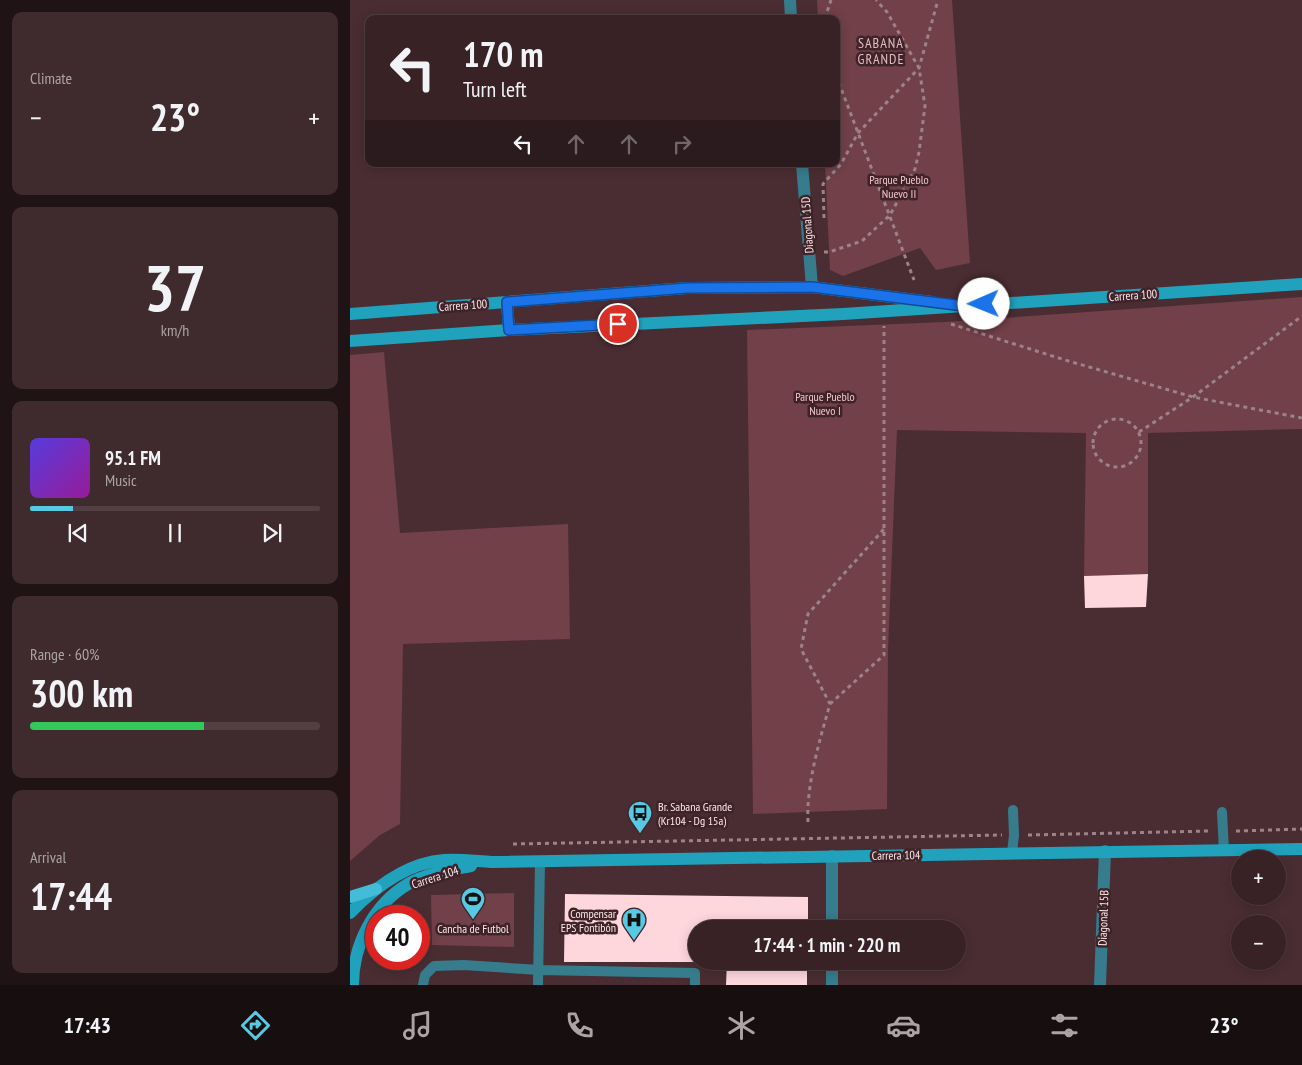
<!DOCTYPE html>
<meta charset="utf-8">
<style>
:root{--surface:#382226;--page:#3f2a2e;--text:#f1f3f6;--muted:#aba4a7;--line:#523f43;--accent:#58c9e3}
body{margin:0;font-family:"PT Sans Narrow",sans-serif;background:var(--page);color:var(--text);height:100vh;display:flex;flex-direction:column;font-size:19px;white-space:nowrap}
*{box-sizing:border-box;margin:0}
p{font-size:16px;color:var(--muted)}
.icon{flex:none;width:28px;height:28px;fill:none;stroke:currentColor;stroke-width:2;stroke-linecap:round;stroke-linejoin:round}
.map{position:relative;flex:1;overflow:hidden}
.details{display:flex;flex-direction:column;gap:12px;padding:12px;background:#1f1315;width:350px}
.details>*{flex:none}
.hud{position:absolute;left:15px;top:15px;width:475px;height:152px;border-radius:10px;box-shadow:0 2px 12px #0003,0 0 0 1px var(--line);background:#382226;color:var(--text);overflow:hidden}
.tools{position:absolute;left:881px;top:850px;display:grid;gap:10px}
.tools a{display:grid;place-items:center;width:55px;height:55px;border-radius:50%;background:var(--surface);box-shadow:0 2px 12px #0003,0 0 0 1px var(--line);font-size:25px}
.speed{position:absolute;left:15px;top:905px;display:flex;gap:10px;font-size:25px;font-weight:700;text-align:center}
.speed>*{display:grid;place-content:center;width:65px;height:65px;border-radius:50%;background:var(--surface);box-shadow:0 2px 12px #0003,0 0 0 1px var(--line);line-height:1}
.speed .limit{border:8px solid #d22;background:#fff;color:#111}
.pin{position:absolute;display:grid;place-items:center;width:42px;height:42px;color:#fff;margin:-21px;border:2px solid #fff;border-radius:50%;box-shadow:0 1px 5px #0007}
.me{position:absolute;width:55px;margin:-28px;rotate:269deg;stroke-linejoin:round;filter:drop-shadow(0 0 4px #0008)}
.turn{display:flex;align-items:center;gap:18px;height:105px;padding:0 15px;font-size:22px}
.turn .icon{width:65px;height:65px;stroke-width:2.5}
.turn b{display:block;font-size:35px;line-height:42px}
.lanes{display:flex;align-items:center;height:48px;padding:0 15px;background:#0003;justify-content:center;gap:25px;direction:ltr}
.lanes .off{opacity:.35}
.big{font-size:38px;font-weight:700;line-height:1.1}
.details .widget{flex:1;display:flex;flex-direction:column;justify-content:center;gap:8px;min-width:0;padding:0 18px;border-radius:10px;background:var(--page)}
.details .dial{align-items:center;gap:0}
.dial b{font-size:65px;line-height:1}
.song{display:flex;align-items:center;gap:15px}
.cover{width:60px;height:60px;border-radius:8px;background:linear-gradient(135deg,hsl(250 70% 55%),hsl(300 70% 35%))}
.played{height:5px;border-radius:2px;background:linear-gradient(90deg,var(--accent) 15%,var(--line) 15%)}
.keys{display:flex;justify-content:space-around;direction:ltr}
.heat{display:flex;justify-content:space-between;align-items:center;font-size:28px;direction:ltr}
.charge{height:8px;border-radius:4px;background:linear-gradient(90deg,#34c759 60%,var(--line) 0)}
.trip{position:absolute;left:338px;top:920px;width:278px;height:50px;border-radius:25px;background:var(--surface);box-shadow:0 2px 12px #0003,0 0 0 1px var(--line);font-weight:700;line-height:50px;text-align:center}
.tabs{display:flex;height:80px;justify-content:space-around;align-items:center;background:#160e0f;color:var(--muted)}
.tabs .icon{width:35px;height:35px}
.tabs .selected{color:var(--accent)}
.tabs b{font-size:22px;color:var(--text)}
main{display:flex;flex:1;min-height:0}
.map>svg:first-child{display:block}
.green{fill:#714049}
.building{fill:#fed7dd}
.lines{fill:none;stroke-linecap:round;stroke-linejoin:round}
.path{stroke:#9b8387;stroke-width:3;stroke-dasharray:4 4;stroke-linecap:butt}
.lane{stroke:#377c8d;stroke-width:10}
.street{stroke:#377c8d;stroke-width:12}
.secondary{stroke:#20a2bd;stroke-width:12}
.primary{stroke:#45bcd7;stroke-width:12}
.route-casing{stroke:#114b97;stroke-width:12}
.route{stroke:#1a73e8;stroke-width:9}
.labels{text-anchor:middle;dominant-baseline:central;stroke-width:5;stroke-linejoin:round;paint-order:stroke}
.park-label{font-size:12px;fill:#f3c5cc;stroke:#3f2328}
.street-label{font-size:12px;fill:#fbe7ea;stroke:#3f2328}
.poi-label{font-size:12px;fill:#fbe7ea;stroke:#3f2328;text-anchor:start}
.neighbourhood-label{font-size:14px;letter-spacing:1px;fill:#e3bdc3;stroke:#3f2328}
</style>
<main>
<section class="details">
<div class="widget"><p>Climate</p>
<div class="heat"><a>−</a><b class="big">23°</b><a>+</a></div>
</div>
<div class="widget dial"><b>37</b><p>km/h</p></div>
<div class="widget">
<div class="song"><i class="cover"></i><div><b>95.1 FM</b><p>Music</p></div></div>
<div class="played"></div>
<div class="keys"><svg class="icon" aria-label="previous" viewBox="0 0 24 24"><path d="M18 5L8 12l10 7zM5 5v14"/></svg><svg class="icon" aria-label="pause" viewBox="0 0 24 24"><path d="M8 5v14M16 5v14"/></svg><svg class="icon" aria-label="next" viewBox="0 0 24 24"><path d="M6 5l10 7-10 7zM19 5v14"/></svg></div>
</div>
<div class="widget"><p>Range · 60%</p><b class="big">300 km</b><div class="charge"></div></div>
<div class="widget"><p>Arrival</p><b class="big">17:44</b></div>
</section>
<div class="map">
<svg width="952" height="985" viewBox="0 0 952 985">
<rect width="100%" height="100%" fill="#4a2d32"/>
<path class="green" d="M467,0H602L620,263L586,270L570,248L493,276L480,270L475,164H486V19H468Z
M952,297V429L798,433V574L734,576L736,433L547,430L538,650L537,809L403,814L397,330L595,322Z
M34,352L50,533L218,524L220,639L53,644L50,824L30,835L0,861V355Z
M164,893V947L82,945L81,895Z"/>
<path class="building" d="M798,574L796,607L735,608L734,576Z
M215,894L458,897V929H346V962H214Z
M377,961H457V985H376Z"/>
<g class="lines">
<path class="path" d="M477,19V12L481,0
M486,75L564,280
M474,218L473,184L491,164L508,133L569,68L588,0
M474,252H479L512,241L540,215L565,169L569,152L575,106L569,68L537,12L526,0
M601,324L715,360L843,397L952,418
M743 443a24 24 0 1 1 48 0a24 24 0 1 1-48 0Z
M789,432L843,397L952,316
M480,704L534,655V326
M458,822C456,785 470,739 480,704L451,649L458,614L534,529
M886,831L952,829
M678,835L859,831
M163,844L652,835"/>
<path class="lane" d="M872,812L874,851
M662,853L664,835L663,810
M73,985L75,975L84,966L114,965L189,970L345,973V985
M188,985L190,861"/>
<path class="street" d="M440,0L441,19
M452,164L462,287
M482,856V929
M482,961V985
M750,985L755,851"/>
<path class="secondary" d="M157,302L159,330
M0,314L337,288L462,287L582,302
M0,341L159,330L493,314L952,284
M0,913C25,887 56,863 94,860C109,859 125,861 141,862L952,849
M3,985C3,945 23,905 58,884C77,873 100,870 121,866"/>
<path class="primary" d="M0,897L26,889"/>
</g>
<g class="lines">
<defs>
<path id="route" d="M268,324L159,330L157,302L337,288L462,287L614,306L634,304"/>
</defs>
<use href="#route" class="route-casing"/>
<use href="#route" class="route"/>
</g>
<defs>
<symbol id="bus-pin" viewBox="-11 -11 22 30"><path d="M0 17L-7.5 6A9.5 9.5 0 1 1 7.5 6Z" fill="#58c9e3" stroke="#3f2328"/><path d="M-5-6H5V4H4V6H2V4H-2V6H-4V4H-5ZM-3.5-4V0h7V-4ZM-3.5 1.2v1.5H-2V1.2ZM2 1.2v1.5H3.5V1.2Z" fill="#111"/></symbol>
<symbol id="stadium-pin" viewBox="-11 -11 22 30"><path d="M0 17L-7.5 6A9.5 9.5 0 1 1 7.5 6Z" fill="#58c9e3" stroke="#3f2328"/><path d="M0-5a6.5 5 0 1 0 0 10a6.5 5 0 1 0 0-10ZM-3.5-1.8h7v3.6h-7Z" fill="#111"/></symbol>
<symbol id="hospital-pin" viewBox="-11 -11 22 30"><path d="M0 17L-7.5 6A9.5 9.5 0 1 1 7.5 6Z" fill="#58c9e3" stroke="#3f2328"/><path d="M-5-5h3v3.5h4V-5h3V5h-3V1.5h-4V5h-3Z" fill="#111"/></symbol>
</defs>
<g fill-rule="evenodd">
<use href="#bus-pin" x="276" y="799" width="28" height="38"/>
<use href="#stadium-pin" x="109" y="885" width="28" height="38"/>
<use href="#hospital-pin" x="270" y="906" width="28" height="38"/>
</g>
<g class="labels">
<g class="park-label">
<text x="549" y="179">Parque Pueblo<tspan x="549" dy="14">Nuevo II</tspan></text>
<text x="475" y="396">Parque Pueblo<tspan x="475" dy="14">Nuevo I</tspan></text>
</g>
<g class="street-label">
<text transform="translate(457 225) rotate(-94)">Diagonal 15D</text>
<text transform="translate(783 295) rotate(-4)">Carrera 100</text>
<text transform="translate(113 305) rotate(-4)">Carrera 100</text>
<text transform="translate(546 855) rotate(-1)">Carrera 104</text>
<text transform="translate(85 877) rotate(-18)">Carrera 104</text>
<text transform="translate(753 918) rotate(-88)">Diagonal 15B</text>
</g>
<g class="poi-label">
<text x="308" y="806">Br. Sabana Grande<tspan x="308" dy="14">(Kr104 - Dg 15a)</tspan></text>
<text x="266" y="913" text-anchor="end">Compensar<tspan x="266" dy="14">EPS Fontibón</tspan></text>
<text x="123" y="928" text-anchor="middle">Cancha de Futbol</text>
</g>
<g class="neighbourhood-label">
<text x="531" y="43">SABANA<tspan x="531" dy="16">GRANDE</tspan></text>
</g>
</g>
</svg>
<div class="tools">
<a>+</a>
<a>−</a>
</div>
<div class="speed"><div class="limit">40</div></div>
<div class="pin" style="left:268px;top:324px;background:#d93025"><svg class="icon" aria-label="arrive" viewBox="0 0 24 24"><path d="M6 21V4h12l-3 4 3 4H6"/></svg></div>
<svg class="me" style="left:634px;top:304px" viewBox="-20 -20 40 40"><circle r="19" fill="#fff"/><path d="M0-13L10 11 0 6-10 11z" fill="#1a73e8"/></svg>
<div class="trip">17:44 · 1 min · 220 m</div>
<div class="hud">
<div class="turn"><svg class="icon" aria-label="left" viewBox="0 0 24 24"><path d="M17 20v-9H6M10 6l-5 5 5 5"/></svg><div><b>170 m</b>Turn left</div></div>
<div class="lanes"><svg class="icon" aria-label="left" viewBox="0 0 24 24"><path d="M17 20v-9H6M10 6l-5 5 5 5"/></svg><svg class="icon off" aria-label="ahead" viewBox="0 0 24 24"><path d="M12 20V5M6 11l6-6 6 6"/></svg><svg class="icon off" aria-label="ahead" viewBox="0 0 24 24"><path d="M12 20V5M6 11l6-6 6 6"/></svg><svg class="icon off" aria-label="right" viewBox="0 0 24 24"><path d="M7 20v-9h11M14 6l5 5-5 5"/></svg></div>
</div>
</div>
</main>
<nav class="tabs">
<b>17:43</b>
<svg class="icon selected" aria-label="directions" viewBox="0 0 24 24"><path d="M12 3l9 9-9 9-9-9zM9 14v-3h6M13 9l2 2-2 2"/></svg>
<svg class="icon" aria-label="music" viewBox="0 0 24 24"><path d="M9 18V5l10-2v13"/><circle cx="6" cy="18" r="3"/><circle cx="16" cy="16" r="3"/></svg>
<svg class="icon" aria-label="phone" viewBox="0 0 24 24"><path d="M5 4h4l2 5-3 2q2 4 5 5l2-3 5 2v4C11 20 4 13 5 4z"/></svg>
<svg class="icon" aria-label="climate" viewBox="0 0 24 24"><path d="M12 3v18M4 7l16 10M4 17L20 7"/></svg>
<svg class="icon" aria-label="car" viewBox="0 0 24 24"><path d="M5 17H2v-5l4-1 3-4h7l3 4 3 1v5h-3M9 17h6M6 11h13"/><circle cx="7" cy="17" r="2"/><circle cx="17" cy="17" r="2"/></svg>
<svg class="icon" aria-label="filters" viewBox="0 0 24 24"><path d="M4 7h16M4 17h16"/><circle cx="9" cy="7" r="2"/><circle cx="15" cy="17" r="2"/></svg>
<b>23°</b>
</nav>
